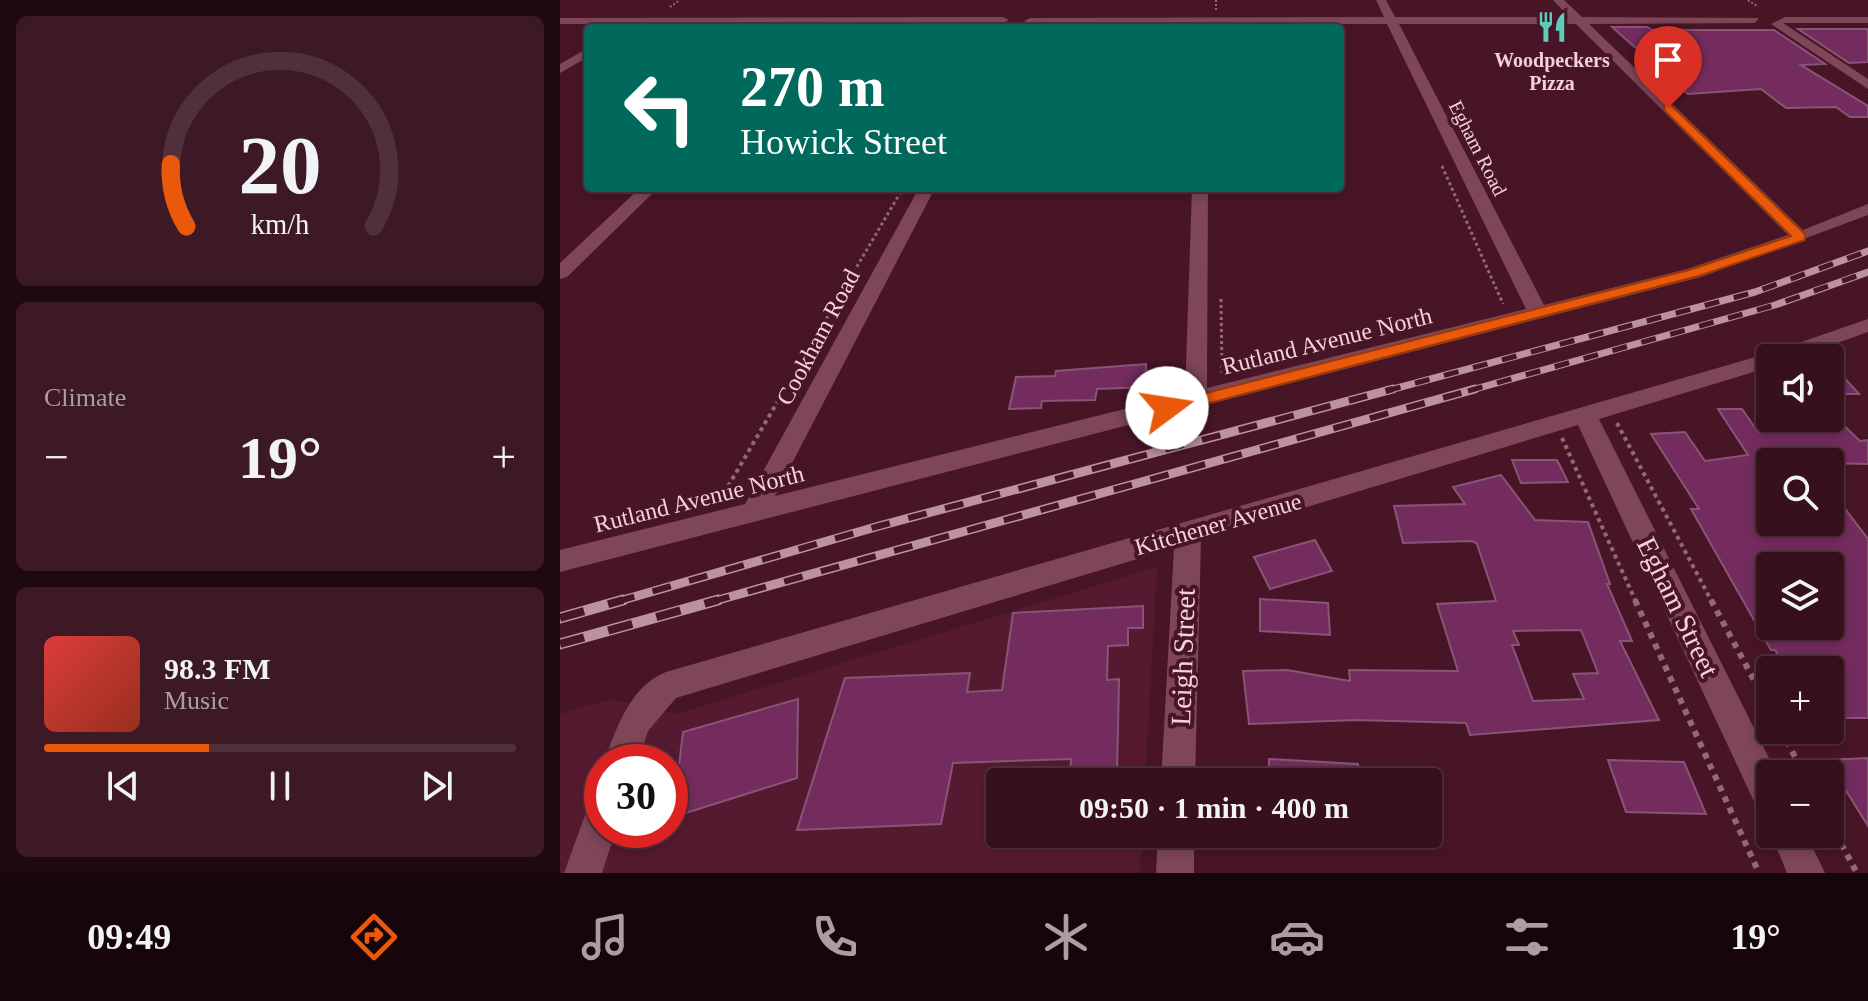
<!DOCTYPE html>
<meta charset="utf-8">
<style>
:root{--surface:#36101d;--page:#3d1926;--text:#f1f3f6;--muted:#aa9da4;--line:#50303b;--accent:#ea580c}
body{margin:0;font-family:"Times New Roman",serif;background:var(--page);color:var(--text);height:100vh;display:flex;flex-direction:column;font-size:30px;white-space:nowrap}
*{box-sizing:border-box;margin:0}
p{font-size:26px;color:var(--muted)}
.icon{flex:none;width:44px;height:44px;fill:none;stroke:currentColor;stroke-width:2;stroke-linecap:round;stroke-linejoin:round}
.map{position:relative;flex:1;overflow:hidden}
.sheet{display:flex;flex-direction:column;gap:16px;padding:16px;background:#1e0910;width:560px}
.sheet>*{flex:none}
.top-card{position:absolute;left:24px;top:24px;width:760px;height:168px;border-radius:8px;box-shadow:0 4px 12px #0003,0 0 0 2px var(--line);background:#00695c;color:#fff;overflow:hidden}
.controls{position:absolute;left:1196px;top:344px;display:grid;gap:16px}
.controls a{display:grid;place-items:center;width:88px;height:88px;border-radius:8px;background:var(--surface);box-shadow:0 4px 12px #0003,0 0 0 2px var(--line);font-size:40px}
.speed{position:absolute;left:24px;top:744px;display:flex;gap:16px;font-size:40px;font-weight:700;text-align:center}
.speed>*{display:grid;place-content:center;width:104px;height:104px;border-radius:50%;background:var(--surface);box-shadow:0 4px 12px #0003,0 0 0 2px var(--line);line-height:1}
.speed .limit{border:12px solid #d22;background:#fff;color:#111}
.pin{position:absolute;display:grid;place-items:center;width:68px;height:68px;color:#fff;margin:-82px -34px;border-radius:50% 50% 50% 0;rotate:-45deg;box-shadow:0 0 8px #0007}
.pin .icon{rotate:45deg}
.me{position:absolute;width:88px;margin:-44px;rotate:76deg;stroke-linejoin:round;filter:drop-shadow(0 0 6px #0008)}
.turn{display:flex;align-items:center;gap:28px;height:168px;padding:0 24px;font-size:36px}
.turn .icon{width:104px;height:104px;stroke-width:2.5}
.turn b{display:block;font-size:56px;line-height:68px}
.big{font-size:60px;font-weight:800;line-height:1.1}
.sheet .widget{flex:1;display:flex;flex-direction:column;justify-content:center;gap:12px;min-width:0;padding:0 28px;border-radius:12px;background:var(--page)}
.sheet .dial{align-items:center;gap:0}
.dial svg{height:208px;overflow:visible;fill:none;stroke:var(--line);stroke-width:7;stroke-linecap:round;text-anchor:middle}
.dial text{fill:var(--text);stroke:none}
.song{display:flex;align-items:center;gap:24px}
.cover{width:96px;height:96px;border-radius:12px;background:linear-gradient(135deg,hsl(0 70% 55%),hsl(10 70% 35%))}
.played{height:8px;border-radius:4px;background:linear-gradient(90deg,var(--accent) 35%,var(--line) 35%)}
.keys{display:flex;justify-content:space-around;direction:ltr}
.heat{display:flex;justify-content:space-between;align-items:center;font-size:44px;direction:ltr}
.trip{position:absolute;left:426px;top:768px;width:456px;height:80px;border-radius:8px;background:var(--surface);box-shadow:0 4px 12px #0003,0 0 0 2px var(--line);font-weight:800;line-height:80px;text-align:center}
.tabs{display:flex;height:128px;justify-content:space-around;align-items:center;background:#16060c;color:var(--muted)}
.tabs .icon{width:56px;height:56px}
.tabs .current{color:var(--accent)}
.tabs b{font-size:36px;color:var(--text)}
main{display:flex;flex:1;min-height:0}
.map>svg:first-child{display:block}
.built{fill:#551a30;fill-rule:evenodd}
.building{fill:#742c5e;stroke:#875575;stroke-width:2;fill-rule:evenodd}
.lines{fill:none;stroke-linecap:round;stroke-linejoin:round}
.path-far3{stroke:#946876;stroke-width:2;stroke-dasharray:2 2;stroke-linecap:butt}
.path-far2{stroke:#946876;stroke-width:3;stroke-dasharray:3 3;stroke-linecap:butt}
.path-far1{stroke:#946876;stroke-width:4;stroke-dasharray:4 4;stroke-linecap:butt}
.path{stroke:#946876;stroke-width:6;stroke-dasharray:6 6;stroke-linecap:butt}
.minor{fill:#7f4657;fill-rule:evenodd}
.rail-far2-casing{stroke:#bb929e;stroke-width:7}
.rail-far1-casing{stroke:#bb929e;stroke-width:9}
.rail-casing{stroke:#bb929e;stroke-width:11}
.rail-far2{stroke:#481527;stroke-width:5;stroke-dasharray:15;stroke-linecap:butt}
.rail-far1{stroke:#481527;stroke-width:6;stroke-dasharray:19;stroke-linecap:butt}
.rail{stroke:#481527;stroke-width:8;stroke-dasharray:25;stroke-linecap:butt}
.route{fill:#ea580c;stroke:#983908;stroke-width:2}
.labels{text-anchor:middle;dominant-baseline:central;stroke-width:8;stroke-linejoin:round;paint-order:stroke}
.far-poi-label{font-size:20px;font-weight:bold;fill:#f4d1da;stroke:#481527}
.far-street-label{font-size:20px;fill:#f4d1da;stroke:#481527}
.street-label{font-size:24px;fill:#f4d1da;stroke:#481527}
.near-street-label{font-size:28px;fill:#f4d1da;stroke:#481527}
</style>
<main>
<section class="sheet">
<div class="widget dial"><svg viewBox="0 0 100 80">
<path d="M14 69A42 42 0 1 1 86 69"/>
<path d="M14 69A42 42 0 0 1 8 45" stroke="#ea580c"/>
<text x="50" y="56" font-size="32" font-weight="700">20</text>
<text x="50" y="72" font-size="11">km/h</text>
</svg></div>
<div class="widget"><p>Climate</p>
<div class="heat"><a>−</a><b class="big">19°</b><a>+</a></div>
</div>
<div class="widget">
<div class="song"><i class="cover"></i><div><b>98.3 FM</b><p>Music</p></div></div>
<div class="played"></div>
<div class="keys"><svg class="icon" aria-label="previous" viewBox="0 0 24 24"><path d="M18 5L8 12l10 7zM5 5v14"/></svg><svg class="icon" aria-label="pause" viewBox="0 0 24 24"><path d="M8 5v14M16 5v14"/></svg><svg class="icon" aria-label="next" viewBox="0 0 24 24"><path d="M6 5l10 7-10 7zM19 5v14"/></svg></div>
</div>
</section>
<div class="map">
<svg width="1308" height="873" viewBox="0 0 1308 873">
<rect width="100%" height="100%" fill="#481527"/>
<path class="built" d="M597,567L585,782H440V834H582L580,873H0V714L51,699L116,714ZM42,762H110V830H42Z"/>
<path class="building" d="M1052,27H1087L1092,30H1214L1265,64L1241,65L1308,106V117H1290L1276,107L1226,108L1201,89L1128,94Z
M1238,29H1308V62L1289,63Z
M1270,362L1299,394H1270Z
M586,364L587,387L537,389L535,400L482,401L481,408L449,409L456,377L495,376L496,371Z
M1158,409H1182L1198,432L1270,430V412L1300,441L1308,440V464L1210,462V522H1270V511L1286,510L1308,539V718H1270V670H1227L1215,650H1211L1131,509H1139L1091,434L1125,432L1145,461L1188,455ZM1210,566H1270V612L1282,626H1210Z
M952,460H997L1008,482L961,483Z
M941,475L975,520L1028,522L1050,584H1047L1072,641H1060L1099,720L910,735L906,723L796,720L689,724L683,671L727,670L790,681L789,670L898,671L877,604L936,601L917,544L912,541L843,543L834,506L905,504L893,487ZM1021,630L1038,673L1013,674L1024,699L973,701L952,645H959L953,631Z
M755,540L772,571L710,589L694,557Z
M700,599L768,603L770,635L700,631Z
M583,606V628H568V645L548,646L547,680L559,679L557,774L510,778L511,759L393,763L381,824L237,830L285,678L410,673L407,692L442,690L453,613Z
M238,699L237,778L113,817L123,732Z
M1308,758V826L1267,760Z
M709,759L798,764L799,782H709Z
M1048,760L1124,762L1146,814L1066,812Z"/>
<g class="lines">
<path class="path-far3" d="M656,0V10
M1188,0L1197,6
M110,7L120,0"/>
<path class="path-far2" d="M882,166L943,304
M661,299L662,375
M224,391L343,188"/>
<path class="path-far1" d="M1057,423L1152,602
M1002,438L1076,602
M160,500L225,389"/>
<path class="path" d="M1075,600L1199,873
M1151,600L1210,710
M1221,730L1244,774
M1270,823L1297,873"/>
<path class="minor" d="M816,0H826L835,17H1009L993,0H1004L1022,17L1199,18L1195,23L1029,24L1243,230L1308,204V215L1141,277L0,572V550L185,504L359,188H375L215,496L625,394L632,188H648L647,388L966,309L827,24H470L464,21L470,18L824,17ZM839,24H1016L1228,235L1127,269L984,305Z
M1225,17H1308V23H1223L1308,79V89L1211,24Z
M0,18L443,17L449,20L443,23L0,24Z
M28,48V57L0,73V64Z
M80,188H98L7,277L0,279V263Z
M1308,319V332L1235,358H1210V367L1039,419L1217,774H1210V816L1198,810L1018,425L641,539L635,782H601L614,548L116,698L88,731L78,762H44C56,729 70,686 106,672L1206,354Z
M42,799V830H56L42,873H4L29,804Z
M1210,831L1246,834L1265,873H1227Z
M598,834H634V873H596Z"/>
<defs>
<path id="rail-far2" d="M826,391L1195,292L1308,251
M908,391L1215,305L1308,272"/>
<path id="rail-far1" d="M56,602L319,526L833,389
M151,602L915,389"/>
<path id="rail" d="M0,618L63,600
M0,644L158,600"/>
</defs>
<use href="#rail-far2" class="rail-far2-casing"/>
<use href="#rail-far1" class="rail-far1-casing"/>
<use href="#rail" class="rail-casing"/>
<use href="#rail-far2" class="rail-far2"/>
<use href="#rail-far1" class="rail-far1"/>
<use href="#rail" class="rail"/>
</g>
<path class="route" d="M1104,105H1111L1245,234V240L1139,276L607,414L598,408L607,403L1129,270L1231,236L1104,110Z"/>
<defs>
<symbol id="restaurant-bare" viewBox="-9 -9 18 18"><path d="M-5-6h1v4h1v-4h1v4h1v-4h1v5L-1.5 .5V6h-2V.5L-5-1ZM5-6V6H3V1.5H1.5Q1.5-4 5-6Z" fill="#5bcebb" stroke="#481527" stroke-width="2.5" paint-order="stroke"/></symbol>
</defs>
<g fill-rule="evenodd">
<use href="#restaurant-bare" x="970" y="5" width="44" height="44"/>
</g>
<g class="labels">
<g class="far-poi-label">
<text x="992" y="60">Woodpeckers<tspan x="992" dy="23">Pizza</tspan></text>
</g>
<g class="far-street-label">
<text transform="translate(918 148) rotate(63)">Egham Road</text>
</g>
<g class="street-label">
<text transform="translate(258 337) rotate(-62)">Cookham Road</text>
<text transform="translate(767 341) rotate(-14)">Rutland Avenue North</text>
<text transform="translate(139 499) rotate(-14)">Rutland Avenue North</text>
<text transform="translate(658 524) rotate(-16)">Kitchener Avenue</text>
</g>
<g class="near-street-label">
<text transform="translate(1118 607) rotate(64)">Egham Street</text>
<text transform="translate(623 657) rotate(-88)">Leigh Street</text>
</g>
</g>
</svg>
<div class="controls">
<a><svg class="icon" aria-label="sound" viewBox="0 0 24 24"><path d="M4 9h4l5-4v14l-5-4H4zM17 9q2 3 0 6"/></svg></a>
<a><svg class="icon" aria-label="search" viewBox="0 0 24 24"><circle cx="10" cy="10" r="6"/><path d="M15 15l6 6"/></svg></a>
<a><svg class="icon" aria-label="layers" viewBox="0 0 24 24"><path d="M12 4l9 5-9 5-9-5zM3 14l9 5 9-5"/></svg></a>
<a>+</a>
<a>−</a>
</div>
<div class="speed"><div class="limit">30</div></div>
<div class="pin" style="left:1108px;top:108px;background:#d93025"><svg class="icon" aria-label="arrive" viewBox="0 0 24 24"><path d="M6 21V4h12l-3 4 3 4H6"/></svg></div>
<svg class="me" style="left:607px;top:408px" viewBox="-20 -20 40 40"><circle r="19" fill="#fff"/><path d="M0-13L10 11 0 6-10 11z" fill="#ea580c"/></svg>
<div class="trip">09:50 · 1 min · 400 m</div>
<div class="top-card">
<div class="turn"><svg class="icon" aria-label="left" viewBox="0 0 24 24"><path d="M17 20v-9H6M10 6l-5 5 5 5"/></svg><div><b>270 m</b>Howick Street</div></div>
</div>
</div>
</main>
<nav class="tabs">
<b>09:49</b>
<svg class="icon current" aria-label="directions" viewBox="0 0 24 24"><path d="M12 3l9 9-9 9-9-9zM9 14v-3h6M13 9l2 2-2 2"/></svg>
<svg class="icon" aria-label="music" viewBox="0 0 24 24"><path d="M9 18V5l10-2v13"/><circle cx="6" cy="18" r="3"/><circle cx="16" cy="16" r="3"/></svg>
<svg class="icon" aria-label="phone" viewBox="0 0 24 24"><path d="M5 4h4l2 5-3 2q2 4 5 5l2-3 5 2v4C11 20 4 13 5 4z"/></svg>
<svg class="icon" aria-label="climate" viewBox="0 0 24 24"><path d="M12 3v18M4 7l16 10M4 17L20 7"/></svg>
<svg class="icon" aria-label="car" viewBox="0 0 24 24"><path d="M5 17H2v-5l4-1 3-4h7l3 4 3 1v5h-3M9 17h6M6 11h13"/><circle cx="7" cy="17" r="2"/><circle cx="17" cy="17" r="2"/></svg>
<svg class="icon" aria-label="filters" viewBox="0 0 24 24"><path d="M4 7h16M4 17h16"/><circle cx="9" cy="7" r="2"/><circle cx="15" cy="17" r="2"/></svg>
<b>19°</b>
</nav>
